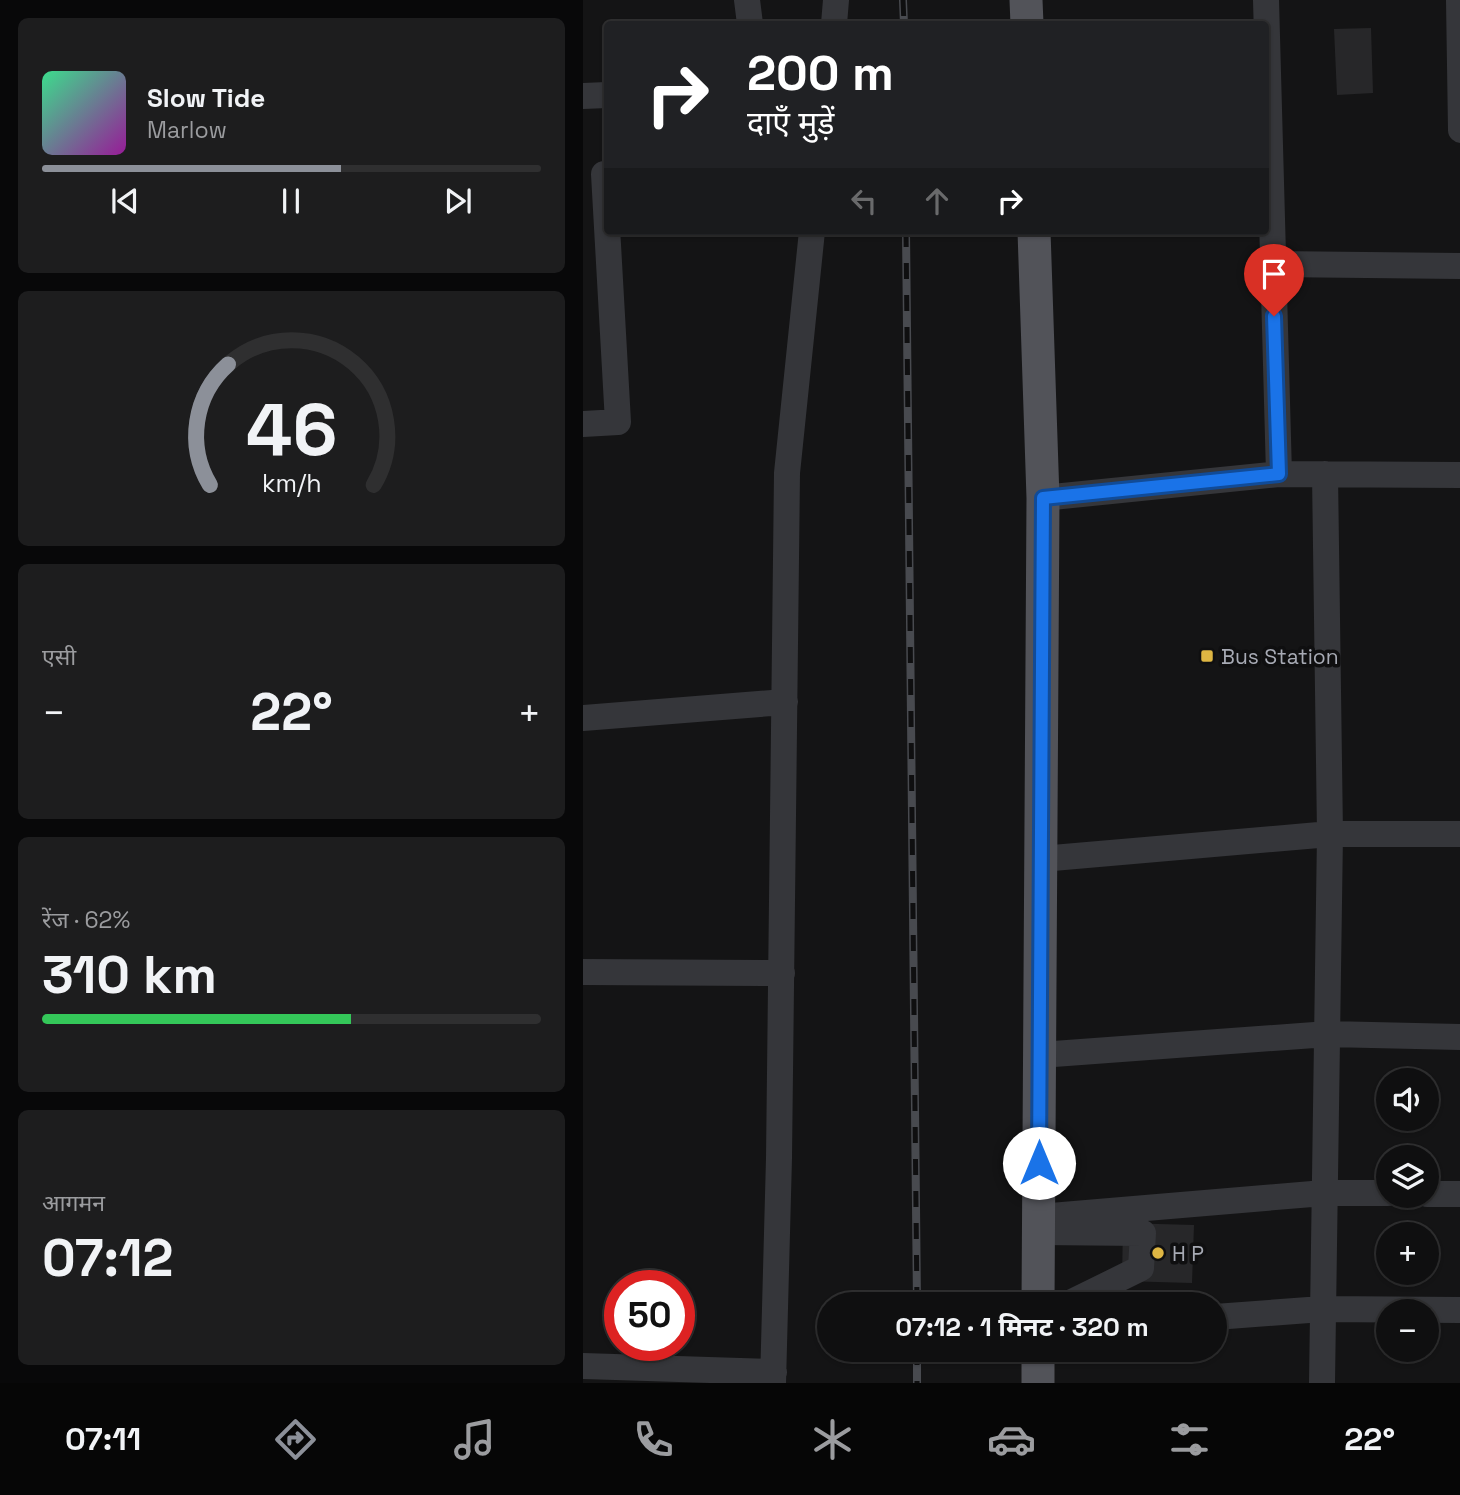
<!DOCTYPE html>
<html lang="hi">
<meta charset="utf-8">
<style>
:root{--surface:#0f0f10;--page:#1d1d1e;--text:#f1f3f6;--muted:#9b9c9f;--line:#2f2f30;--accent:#8c9099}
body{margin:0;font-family:"Space Grotesk","Noto Sans Devanagari",sans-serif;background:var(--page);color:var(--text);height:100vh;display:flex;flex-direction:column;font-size:26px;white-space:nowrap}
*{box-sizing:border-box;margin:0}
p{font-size:23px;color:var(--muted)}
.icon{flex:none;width:38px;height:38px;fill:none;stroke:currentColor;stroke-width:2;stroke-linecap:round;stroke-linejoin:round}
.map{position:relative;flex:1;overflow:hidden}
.drawer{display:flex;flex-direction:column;gap:18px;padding:18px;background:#080809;width:583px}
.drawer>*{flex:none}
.banner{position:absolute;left:21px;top:21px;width:665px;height:214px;border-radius:7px;box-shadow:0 2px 5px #0004,0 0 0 2px var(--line);background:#202124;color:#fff;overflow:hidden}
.buttons{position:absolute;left:793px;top:1068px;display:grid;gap:14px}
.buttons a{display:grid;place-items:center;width:63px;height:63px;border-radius:50%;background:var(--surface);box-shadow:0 2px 5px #0004,0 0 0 2px var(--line);font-size:35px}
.speed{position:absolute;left:21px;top:1270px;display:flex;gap:14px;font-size:35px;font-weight:700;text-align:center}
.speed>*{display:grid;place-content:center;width:91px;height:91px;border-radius:50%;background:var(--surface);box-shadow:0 2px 5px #0004,0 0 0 2px var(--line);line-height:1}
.speed .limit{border:10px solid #d22;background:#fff;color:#111}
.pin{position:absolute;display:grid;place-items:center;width:60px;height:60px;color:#fff;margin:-72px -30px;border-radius:50% 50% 50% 0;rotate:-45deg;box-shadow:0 0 7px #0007}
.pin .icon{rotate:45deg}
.me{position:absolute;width:77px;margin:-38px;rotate:0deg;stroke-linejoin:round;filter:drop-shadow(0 0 5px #0008)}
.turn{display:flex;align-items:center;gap:24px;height:147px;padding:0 28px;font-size:32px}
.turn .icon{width:91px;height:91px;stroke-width:2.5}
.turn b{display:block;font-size:49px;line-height:60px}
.lanes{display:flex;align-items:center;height:66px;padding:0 28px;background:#0003;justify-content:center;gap:35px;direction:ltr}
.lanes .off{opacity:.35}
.big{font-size:52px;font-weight:700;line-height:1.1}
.drawer .widget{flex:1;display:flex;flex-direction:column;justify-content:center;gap:10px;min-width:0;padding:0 24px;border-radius:10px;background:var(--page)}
.drawer .dial{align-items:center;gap:0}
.dial svg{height:182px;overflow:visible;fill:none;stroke:var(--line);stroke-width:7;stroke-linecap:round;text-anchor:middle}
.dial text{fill:var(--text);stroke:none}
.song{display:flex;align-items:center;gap:21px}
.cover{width:84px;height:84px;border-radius:10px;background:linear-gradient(135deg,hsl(150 70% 55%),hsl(300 70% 35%))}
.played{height:7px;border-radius:4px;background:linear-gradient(90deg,var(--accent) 60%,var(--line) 60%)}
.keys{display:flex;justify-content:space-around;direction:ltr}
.heat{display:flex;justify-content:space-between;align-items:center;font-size:38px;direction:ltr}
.charge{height:10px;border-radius:5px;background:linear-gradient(90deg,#34c759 62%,var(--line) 0)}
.trip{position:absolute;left:234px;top:1292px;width:410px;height:70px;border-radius:35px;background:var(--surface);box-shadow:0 2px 5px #0004,0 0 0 2px var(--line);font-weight:700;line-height:70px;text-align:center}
.tab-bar{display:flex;height:112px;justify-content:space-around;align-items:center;background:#060606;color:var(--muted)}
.tab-bar .icon{width:49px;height:49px}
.tab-bar .current{color:var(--accent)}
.tab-bar b{font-size:32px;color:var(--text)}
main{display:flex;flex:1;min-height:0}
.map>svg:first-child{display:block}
.building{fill:#272729}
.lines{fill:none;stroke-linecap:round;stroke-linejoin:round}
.minor{stroke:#35363a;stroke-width:26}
.major{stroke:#525359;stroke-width:33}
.rail-casing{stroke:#484a4f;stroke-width:8}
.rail{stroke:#0f0f10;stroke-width:5;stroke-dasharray:16;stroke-linecap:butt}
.route-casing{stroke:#114b97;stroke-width:18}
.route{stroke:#1a73e8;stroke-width:12}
.poi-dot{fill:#deb643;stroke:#0f0f10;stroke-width:2.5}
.labels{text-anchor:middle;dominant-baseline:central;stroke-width:7;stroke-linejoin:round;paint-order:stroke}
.poi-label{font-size:21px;fill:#a7aab4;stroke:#0f0f10;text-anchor:start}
</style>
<main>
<section class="drawer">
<div class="widget">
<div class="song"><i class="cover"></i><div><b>Slow Tide</b><p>Marlow</p></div></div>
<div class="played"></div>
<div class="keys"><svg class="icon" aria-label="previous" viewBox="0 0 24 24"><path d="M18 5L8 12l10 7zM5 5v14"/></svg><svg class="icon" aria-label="pause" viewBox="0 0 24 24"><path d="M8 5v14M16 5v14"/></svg><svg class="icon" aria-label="next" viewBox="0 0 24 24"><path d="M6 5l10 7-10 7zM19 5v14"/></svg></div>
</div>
<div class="widget dial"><svg viewBox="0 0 100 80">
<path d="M14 69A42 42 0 1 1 86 69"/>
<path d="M14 69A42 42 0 0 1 22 16" stroke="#8c9099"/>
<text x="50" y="56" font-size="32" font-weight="700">46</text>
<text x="50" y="72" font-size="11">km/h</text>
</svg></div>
<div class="widget"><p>एसी</p>
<div class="heat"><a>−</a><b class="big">22°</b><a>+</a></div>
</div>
<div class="widget"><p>रेंज · 62%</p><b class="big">310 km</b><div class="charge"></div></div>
<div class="widget"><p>आगमन</p><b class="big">07:12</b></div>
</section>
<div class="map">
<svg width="878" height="1383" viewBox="0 0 878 1383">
<rect width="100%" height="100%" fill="#141415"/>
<path class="building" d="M788,28L790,93L754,95L751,29Z
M540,1223L611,1225L609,1283L539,1281Z"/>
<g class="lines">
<path class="minor" d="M164,0L167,24
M683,0L696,474
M876,0L878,130
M251,24L253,0
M0,96L24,95
M690,264L878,266
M0,424L35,422L21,174
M460,498L696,474L878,475
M0,718L202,702
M458,859L747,834H878
M0,972L199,973
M457,1055L745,1034L878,1037
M844,1194H878
M456,1217L741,1193H805
M456,1232L560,1233L558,1268L485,1304
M632,1317L739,1309L878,1310
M0,1366L191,1372
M190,1383L196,1158L204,473L229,231
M739,1383L747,834L742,474"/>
<path class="major" d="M443,0L444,24
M451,231L460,498L455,1304
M455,1383V1349"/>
<defs>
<path id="rail" d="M320,0L321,24
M323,231L334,1304
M334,1349V1383"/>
</defs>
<use href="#rail" class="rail-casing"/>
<use href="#rail" class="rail"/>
</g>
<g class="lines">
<defs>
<path id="route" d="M456,1163L460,498L696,474L691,316"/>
</defs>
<use href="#route" class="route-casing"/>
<use href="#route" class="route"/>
</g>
<g class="poi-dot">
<rect x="617" y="649" width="14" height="14" rx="3.5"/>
<circle cx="575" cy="1253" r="7"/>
</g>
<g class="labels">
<g class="poi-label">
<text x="638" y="656">Bus Station</text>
<text x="589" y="1253">H P</text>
</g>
</g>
</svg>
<div class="buttons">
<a><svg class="icon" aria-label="sound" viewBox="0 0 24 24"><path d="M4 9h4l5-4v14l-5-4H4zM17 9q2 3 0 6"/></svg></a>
<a><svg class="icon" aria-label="layers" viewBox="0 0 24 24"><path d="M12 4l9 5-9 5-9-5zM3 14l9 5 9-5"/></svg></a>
<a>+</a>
<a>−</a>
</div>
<div class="speed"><div class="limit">50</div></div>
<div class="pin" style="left:691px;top:316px;background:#d93025"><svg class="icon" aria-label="arrive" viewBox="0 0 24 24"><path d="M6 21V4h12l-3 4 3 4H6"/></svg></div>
<svg class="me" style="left:456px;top:1163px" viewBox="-20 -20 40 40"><circle r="19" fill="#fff"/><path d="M0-13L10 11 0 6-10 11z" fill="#1a73e8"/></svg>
<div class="trip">07:12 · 1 मिनट · 320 m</div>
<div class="banner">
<div class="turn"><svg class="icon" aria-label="right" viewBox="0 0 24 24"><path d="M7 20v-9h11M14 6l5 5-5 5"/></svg><div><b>200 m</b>दाएँ मुड़ें</div></div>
<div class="lanes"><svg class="icon off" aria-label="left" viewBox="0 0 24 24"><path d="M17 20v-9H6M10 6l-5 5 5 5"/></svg><svg class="icon off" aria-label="ahead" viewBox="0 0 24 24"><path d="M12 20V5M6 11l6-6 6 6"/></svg><svg class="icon" aria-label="right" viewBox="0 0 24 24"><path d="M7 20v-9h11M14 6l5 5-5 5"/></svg></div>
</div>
</div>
</main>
<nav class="tab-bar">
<b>07:11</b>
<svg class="icon current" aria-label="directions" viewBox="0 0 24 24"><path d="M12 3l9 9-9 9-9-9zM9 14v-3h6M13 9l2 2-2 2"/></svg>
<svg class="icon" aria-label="music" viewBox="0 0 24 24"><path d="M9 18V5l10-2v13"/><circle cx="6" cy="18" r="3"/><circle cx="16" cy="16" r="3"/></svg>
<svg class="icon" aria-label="phone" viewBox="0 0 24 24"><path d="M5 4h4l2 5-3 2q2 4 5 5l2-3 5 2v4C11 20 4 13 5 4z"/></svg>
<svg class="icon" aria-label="climate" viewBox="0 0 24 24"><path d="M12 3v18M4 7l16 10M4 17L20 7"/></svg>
<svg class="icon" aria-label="car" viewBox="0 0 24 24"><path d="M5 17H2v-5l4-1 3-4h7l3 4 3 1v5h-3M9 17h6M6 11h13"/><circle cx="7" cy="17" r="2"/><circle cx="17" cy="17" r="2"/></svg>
<svg class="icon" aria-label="filters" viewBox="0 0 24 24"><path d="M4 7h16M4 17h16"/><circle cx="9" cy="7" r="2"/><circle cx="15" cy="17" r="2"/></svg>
<b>22°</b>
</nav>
